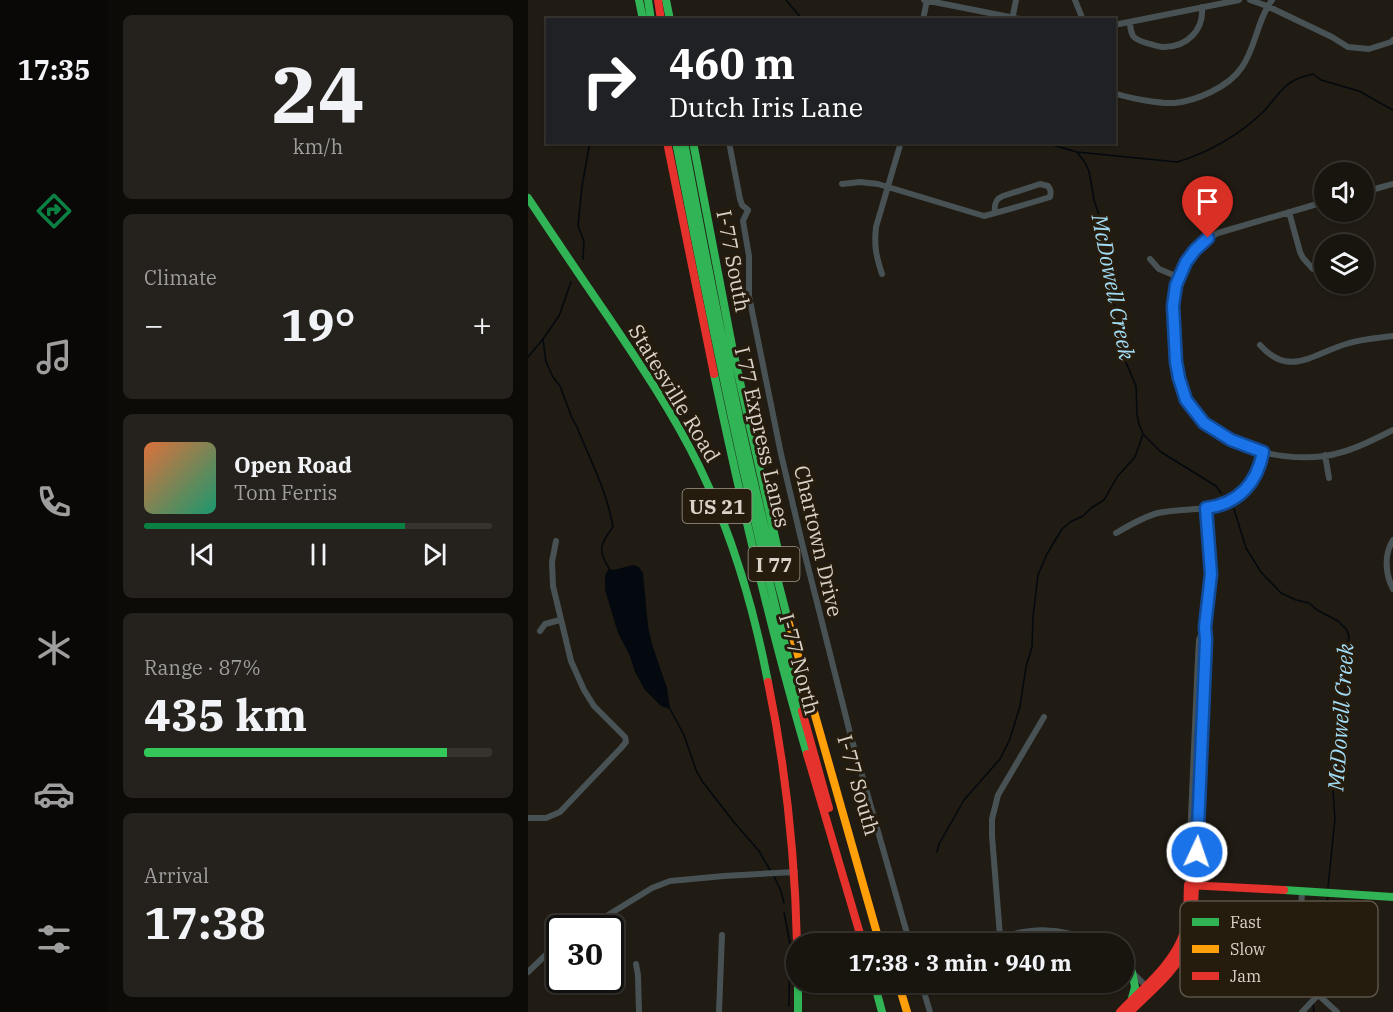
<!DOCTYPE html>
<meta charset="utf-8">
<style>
:root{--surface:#18140e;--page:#25211c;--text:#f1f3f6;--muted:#9f9e9e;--line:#36332e;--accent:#0b8043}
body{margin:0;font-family:"IBM Plex Serif",serif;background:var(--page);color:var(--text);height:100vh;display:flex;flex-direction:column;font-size:22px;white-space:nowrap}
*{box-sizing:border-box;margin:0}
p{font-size:20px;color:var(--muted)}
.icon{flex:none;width:33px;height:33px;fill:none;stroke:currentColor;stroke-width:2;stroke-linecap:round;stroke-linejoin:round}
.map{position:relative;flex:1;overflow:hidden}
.drawer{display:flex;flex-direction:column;gap:15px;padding:15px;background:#0d0b08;width:420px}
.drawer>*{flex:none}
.hud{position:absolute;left:18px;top:18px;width:570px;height:126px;border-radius:0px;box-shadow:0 2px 4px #0004,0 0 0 2px var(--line);background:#202124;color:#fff;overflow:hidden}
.fabs{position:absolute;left:786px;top:162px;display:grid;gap:12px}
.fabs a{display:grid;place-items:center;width:60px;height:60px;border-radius:50%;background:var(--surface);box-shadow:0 2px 4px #0004,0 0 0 2px var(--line);font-size:30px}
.speed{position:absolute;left:18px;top:915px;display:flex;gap:12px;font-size:30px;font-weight:700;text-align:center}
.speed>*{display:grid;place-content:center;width:78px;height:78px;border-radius:50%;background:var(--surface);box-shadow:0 2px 4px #0004,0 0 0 2px var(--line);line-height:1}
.speed .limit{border:3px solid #111;border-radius:9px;background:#fff;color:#111}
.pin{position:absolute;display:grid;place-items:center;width:51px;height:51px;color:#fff;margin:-62px -26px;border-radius:50% 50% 50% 0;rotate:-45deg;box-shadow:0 0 6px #0007}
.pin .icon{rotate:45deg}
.me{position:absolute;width:66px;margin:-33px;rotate:3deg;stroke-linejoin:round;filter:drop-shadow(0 0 4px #0008)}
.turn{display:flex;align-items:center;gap:21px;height:126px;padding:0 24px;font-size:27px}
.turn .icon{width:78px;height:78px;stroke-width:2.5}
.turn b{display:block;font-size:42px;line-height:51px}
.big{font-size:45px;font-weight:700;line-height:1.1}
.drawer .tile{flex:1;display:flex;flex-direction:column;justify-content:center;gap:9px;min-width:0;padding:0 21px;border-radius:9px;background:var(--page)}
.drawer .dial{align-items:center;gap:0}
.dial b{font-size:78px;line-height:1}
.song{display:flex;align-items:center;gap:18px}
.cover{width:72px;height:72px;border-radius:9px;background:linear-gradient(135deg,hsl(20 70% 55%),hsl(160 70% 35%))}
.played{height:6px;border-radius:3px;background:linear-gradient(90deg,var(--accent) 75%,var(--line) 75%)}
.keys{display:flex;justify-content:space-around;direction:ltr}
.heat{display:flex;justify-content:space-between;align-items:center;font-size:33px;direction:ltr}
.charge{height:9px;border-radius:4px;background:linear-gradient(90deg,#34c759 87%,var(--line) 0)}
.trip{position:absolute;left:258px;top:933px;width:348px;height:60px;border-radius:30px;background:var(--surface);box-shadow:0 2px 4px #0004,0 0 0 2px var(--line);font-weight:700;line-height:60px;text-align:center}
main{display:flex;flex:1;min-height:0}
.dock{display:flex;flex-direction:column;width:108px;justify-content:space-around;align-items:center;background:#0a0806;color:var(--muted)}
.dock .icon{width:42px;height:42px}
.dock .selected{color:var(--accent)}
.dock b{font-size:27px;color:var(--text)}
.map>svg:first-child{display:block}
.water{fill:#03090f}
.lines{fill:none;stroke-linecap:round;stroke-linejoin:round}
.stream{stroke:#03090f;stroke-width:1.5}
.street{stroke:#485254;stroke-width:6}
.fast{stroke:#30b455;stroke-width:8}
.slow{stroke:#ff9f0a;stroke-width:8}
.jam{stroke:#e5322d;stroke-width:8}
.route-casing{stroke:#114b97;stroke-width:15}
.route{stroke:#1a73e8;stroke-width:10}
.labels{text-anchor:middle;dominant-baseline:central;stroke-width:6;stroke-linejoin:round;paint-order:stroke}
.shield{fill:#261c0d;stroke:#a39b90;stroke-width:1.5}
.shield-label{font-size:20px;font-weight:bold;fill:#d8d2c8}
.street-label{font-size:21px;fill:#d8d2c8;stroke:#261c0d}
.water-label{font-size:22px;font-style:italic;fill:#a2ddf7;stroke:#261c0d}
.key{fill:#261c0d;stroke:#5b5345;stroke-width:1.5}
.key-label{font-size:16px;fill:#d8d2c8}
</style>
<main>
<nav class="dock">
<b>17:35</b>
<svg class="icon selected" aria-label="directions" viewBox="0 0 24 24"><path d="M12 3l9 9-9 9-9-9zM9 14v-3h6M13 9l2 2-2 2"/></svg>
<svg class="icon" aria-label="music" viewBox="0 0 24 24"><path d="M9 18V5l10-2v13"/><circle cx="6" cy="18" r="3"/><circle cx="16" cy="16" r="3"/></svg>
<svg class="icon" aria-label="phone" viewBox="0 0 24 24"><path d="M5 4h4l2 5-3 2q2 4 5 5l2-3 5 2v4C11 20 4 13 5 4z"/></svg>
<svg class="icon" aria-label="climate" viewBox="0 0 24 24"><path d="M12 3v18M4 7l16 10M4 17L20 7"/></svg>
<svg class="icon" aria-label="car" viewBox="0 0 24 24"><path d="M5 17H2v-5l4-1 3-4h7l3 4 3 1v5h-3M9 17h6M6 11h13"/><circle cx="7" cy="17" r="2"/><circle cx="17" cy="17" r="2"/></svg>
<svg class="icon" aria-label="filters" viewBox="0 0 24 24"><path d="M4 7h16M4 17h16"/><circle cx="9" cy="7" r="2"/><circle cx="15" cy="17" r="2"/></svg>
</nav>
<section class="drawer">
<div class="tile dial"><b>24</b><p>km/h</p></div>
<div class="tile"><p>Climate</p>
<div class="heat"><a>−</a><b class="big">19°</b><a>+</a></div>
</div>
<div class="tile">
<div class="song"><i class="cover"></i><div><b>Open Road</b><p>Tom Ferris</p></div></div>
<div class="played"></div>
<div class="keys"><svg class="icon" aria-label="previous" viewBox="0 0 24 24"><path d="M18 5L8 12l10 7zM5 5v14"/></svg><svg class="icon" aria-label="pause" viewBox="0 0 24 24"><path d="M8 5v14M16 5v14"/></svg><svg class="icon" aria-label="next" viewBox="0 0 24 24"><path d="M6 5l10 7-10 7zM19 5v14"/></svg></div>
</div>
<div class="tile"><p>Range · 87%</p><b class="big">435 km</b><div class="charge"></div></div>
<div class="tile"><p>Arrival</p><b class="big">17:38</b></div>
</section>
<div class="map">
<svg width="865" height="1012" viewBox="0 0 865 1012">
<rect width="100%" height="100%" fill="#201b13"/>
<path class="water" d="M105,565L111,567L115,573L120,626L124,644L139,688L142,709L133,706L117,690L107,672L102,656L90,633L77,590V575L81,569L86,570Z"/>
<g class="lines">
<path class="stream" d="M258,0L275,20
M514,142L549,152L649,162C680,153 711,135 734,113C744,103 754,86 767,80C772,77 779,76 785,74L793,80L831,91L865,110
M549,152L556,161L561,171L566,200L573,221L577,228L580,239V256L590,333L594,353L608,386L609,415L611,424L615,434L633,452L688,486L693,493
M55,259L56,241L50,226L54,186L62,142
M15,339L18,362L25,377L32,386L44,418L49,427C62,460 79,491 85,527C72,544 69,550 82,570
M0,357L15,339L31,316L43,282
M706,509L718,548L733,572L753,593L768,600L781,603L789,610L810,621L819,630L821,637L816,676L817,690L816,704L808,741L806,759L805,790L807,819L800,887
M141,707L156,735L168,770L174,781L205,821L231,851L242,870
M409,852L411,844L419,830L436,800L472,759L482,739L492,706L498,667L504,647L505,617L510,575L519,554L534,529L542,522L555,516L563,508L576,500L589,477L607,457L615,434
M246,876L253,891L256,903
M256,912L262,944L261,1006
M785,985L797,918L800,895
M785,1004L786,1012"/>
<path class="street" d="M396,0L497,20
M547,0L555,20
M722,0L739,6L804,37L820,47L841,49L863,42L865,40
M395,20L399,0
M484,20L488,0
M602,22C602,26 603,32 605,36C609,41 616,42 622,44C626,45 632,47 636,47C659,47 676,30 674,7
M586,25L711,0
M586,93C600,98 632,104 646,103C668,101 701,87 714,67C728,47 729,20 744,0
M201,142L212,199L214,205L220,210L215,221L221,256V296L253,454L274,543L322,733L382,944
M314,184L332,182L350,184L456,216C478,210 500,204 522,197C523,192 523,190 520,186L512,184L475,196C467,199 466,205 467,213
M836,192L865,184
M796,202L690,233C665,245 649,270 645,298C644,308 646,319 646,330C647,351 647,374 655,393C676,443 747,463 797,456C822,452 843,441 865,430
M761,212L772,252L775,258L785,269
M622,259L631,269L650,277
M354,274C348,256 346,246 348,227L373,142
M732,345C761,378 785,354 818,344C833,339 850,338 865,336
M797,455L801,478
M588,533C602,525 615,517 630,513C647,509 664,510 681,508C711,503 729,481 735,452
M865,540C856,554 857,574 865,589
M12,631L17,624L32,620
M0,818H18L32,812L93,748L98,742L97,737L66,706L56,690L43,661L25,586L24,562L28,541
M660,885L670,658L671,640L676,627
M667,886L678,640L677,627L683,563L678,508
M774,891L771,952L772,969L775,976L785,990L809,1012
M59,928L124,888L142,881L196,876L267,872
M472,936L464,836V819L470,795L516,717
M448,944C490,931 526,921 567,944
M108,964L110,975L111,1012
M596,964L620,988
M0,972L25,948L32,944
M393,982L402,1012
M191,1012L194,935
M774,1012L790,995"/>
<path class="fast" d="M111,0L115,20
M120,0L123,20
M138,0L142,20
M148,142C185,333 224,523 274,711
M156,142C186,302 218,462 260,620
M165,142L205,351L256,577
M0,198C26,237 52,276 79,315C112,364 145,413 171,466C204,534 226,609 240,682
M186,374C213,502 242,629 279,754
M756,890L865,897
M604,972L607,987L604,998
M270,982V1012
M346,982L354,1012"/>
<path class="slow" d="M260,620L352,944
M370,982L379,1012"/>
<path class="jam" d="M130,0L133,20
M139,142L186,374
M240,682C258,769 267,856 269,944
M274,711L301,808
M279,754L335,944
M592,1012C615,988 646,964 656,932C661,917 659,900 660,885L756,890
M602,1012C623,991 649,971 660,943C666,925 666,905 667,886"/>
</g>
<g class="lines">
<defs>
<path id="route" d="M669,852L678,640L677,627L683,574L678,508C711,504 729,483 735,452L703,440L676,423L658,400L651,378L648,362L645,306L648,285L658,262L667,250L680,238"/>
</defs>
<use href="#route" class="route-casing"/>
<use href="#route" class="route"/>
</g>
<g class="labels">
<g class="shield">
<rect x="154.5" y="489" width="69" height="34" rx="4.5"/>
<rect x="220.5" y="547" width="51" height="34" rx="4.5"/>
</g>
<g class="shield-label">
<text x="189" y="506">US 21</text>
<text x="246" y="564">I 77</text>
</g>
<g class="street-label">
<text transform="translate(206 261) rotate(79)">I-77 South</text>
<text transform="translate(147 393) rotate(59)">Statesville Road</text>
<text transform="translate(235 437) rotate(77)">I 77 Express Lanes</text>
<text transform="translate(291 541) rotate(77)">Chartown Drive</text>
<text transform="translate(272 664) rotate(75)">I-77 North</text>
<text transform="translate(331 785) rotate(74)">I-77 South</text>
</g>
<g class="water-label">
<text transform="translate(586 287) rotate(79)">McDowell Creek</text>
<text transform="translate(812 717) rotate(-86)">McDowell Creek</text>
</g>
</g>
<rect x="652" y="901" width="198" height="96" rx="9" class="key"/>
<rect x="664" y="918" width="27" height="8" fill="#30b455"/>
<rect x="664" y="945" width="27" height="8" fill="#ff9f0a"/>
<rect x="664" y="972" width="27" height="8" fill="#e5322d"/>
<g class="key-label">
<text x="702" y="928">Fast</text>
<text x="702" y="955">Slow</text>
<text x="702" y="982">Jam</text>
</g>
</svg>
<div class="fabs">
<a><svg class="icon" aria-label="sound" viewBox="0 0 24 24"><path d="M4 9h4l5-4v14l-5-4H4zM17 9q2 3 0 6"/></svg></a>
<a><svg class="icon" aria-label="layers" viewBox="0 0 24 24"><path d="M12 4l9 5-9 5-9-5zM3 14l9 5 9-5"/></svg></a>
</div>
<div class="speed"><div class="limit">30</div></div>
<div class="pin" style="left:680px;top:238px;background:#d93025"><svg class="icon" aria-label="arrive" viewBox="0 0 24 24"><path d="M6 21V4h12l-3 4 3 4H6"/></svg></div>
<svg class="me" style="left:669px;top:852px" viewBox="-20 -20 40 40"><circle r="17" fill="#1a73e8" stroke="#fff" stroke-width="3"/><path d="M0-11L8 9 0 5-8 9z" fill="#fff"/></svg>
<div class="trip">17:38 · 3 min · 940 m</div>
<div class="hud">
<div class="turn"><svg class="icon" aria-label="right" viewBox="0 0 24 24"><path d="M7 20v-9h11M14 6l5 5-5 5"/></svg><div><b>460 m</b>Dutch Iris Lane</div></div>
</div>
</div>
</main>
